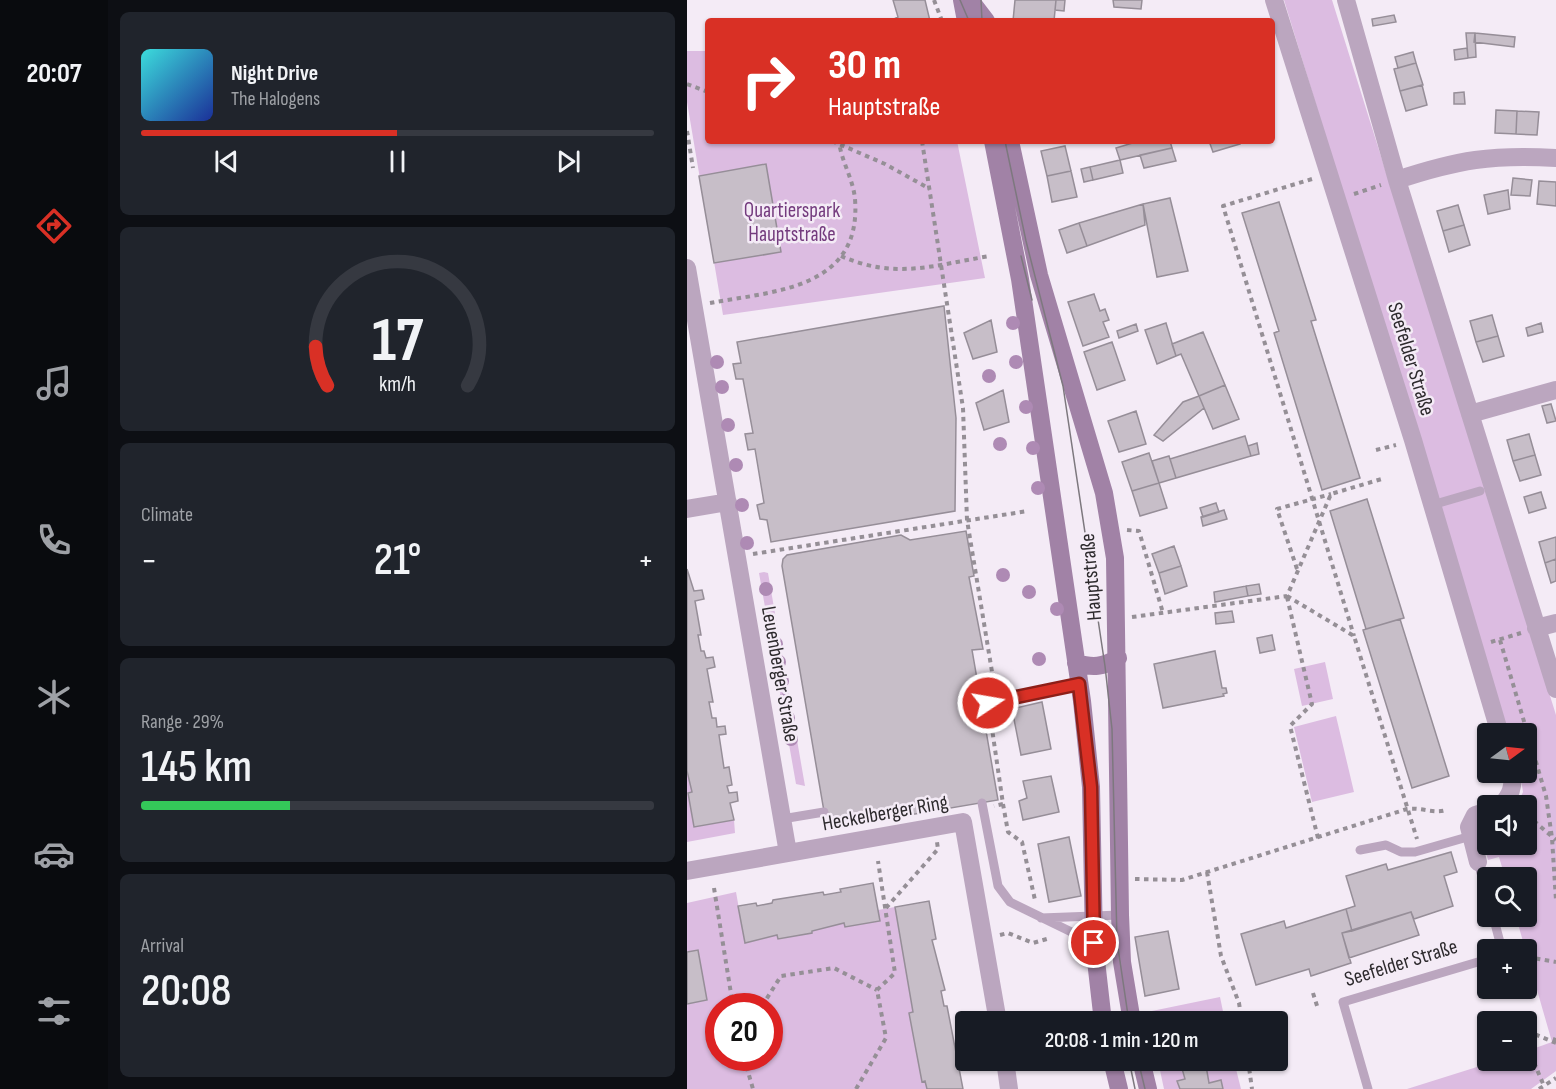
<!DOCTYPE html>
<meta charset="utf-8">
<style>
:root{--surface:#171b24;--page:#20242c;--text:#f1f3f6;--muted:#9ea1a6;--line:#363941;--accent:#d93025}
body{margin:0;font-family:"Sofia Sans Condensed",sans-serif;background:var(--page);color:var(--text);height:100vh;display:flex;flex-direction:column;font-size:22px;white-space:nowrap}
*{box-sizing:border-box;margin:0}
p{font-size:20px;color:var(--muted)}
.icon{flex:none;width:33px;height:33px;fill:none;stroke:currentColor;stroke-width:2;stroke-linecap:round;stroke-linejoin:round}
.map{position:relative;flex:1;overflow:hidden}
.sheet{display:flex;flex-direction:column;gap:12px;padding:12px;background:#0d0f14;width:579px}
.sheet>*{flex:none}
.hud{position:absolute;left:18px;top:18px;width:570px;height:126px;border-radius:6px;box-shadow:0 2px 4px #0004;background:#d93025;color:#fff;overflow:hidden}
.needle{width:39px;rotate:75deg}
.buttons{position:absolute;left:790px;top:723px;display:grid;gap:12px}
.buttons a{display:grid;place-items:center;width:60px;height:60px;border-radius:6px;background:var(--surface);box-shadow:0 2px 4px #0004;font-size:30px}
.speed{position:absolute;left:18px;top:993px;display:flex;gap:12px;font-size:30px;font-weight:700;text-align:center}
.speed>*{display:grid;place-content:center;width:78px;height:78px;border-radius:50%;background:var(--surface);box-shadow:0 2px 4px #0004;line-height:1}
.speed .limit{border:9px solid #d22;background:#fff;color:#111}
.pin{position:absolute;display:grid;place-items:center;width:51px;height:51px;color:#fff;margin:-26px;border:3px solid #fff;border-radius:50%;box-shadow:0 2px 6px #0007}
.me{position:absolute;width:66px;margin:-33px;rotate:78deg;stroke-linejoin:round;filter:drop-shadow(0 0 4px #0008)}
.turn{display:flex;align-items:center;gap:21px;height:126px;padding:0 24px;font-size:27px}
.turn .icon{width:78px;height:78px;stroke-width:2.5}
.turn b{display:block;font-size:42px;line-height:51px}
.big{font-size:45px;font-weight:600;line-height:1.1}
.sheet .card{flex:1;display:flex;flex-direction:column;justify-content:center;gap:9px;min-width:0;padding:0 21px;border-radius:9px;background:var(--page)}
.sheet .dial{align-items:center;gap:0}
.dial svg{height:156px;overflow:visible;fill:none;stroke:var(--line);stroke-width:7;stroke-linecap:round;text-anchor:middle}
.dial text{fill:var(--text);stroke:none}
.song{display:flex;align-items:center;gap:18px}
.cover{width:72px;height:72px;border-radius:9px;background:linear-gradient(135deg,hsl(180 70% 55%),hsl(230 70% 35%))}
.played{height:6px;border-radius:3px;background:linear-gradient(90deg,var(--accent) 50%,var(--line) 50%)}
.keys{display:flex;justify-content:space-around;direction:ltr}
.heat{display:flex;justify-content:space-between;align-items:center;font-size:33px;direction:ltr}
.charge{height:9px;border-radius:4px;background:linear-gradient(90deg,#34c759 29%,var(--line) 0)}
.trip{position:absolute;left:268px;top:1011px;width:333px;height:60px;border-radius:6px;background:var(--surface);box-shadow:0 2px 4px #0004;font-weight:600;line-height:60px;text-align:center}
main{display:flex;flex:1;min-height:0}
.tabs{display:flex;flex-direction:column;width:108px;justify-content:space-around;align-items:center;background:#090b0e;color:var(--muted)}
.tabs .icon{width:42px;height:42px}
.tabs .selected{color:var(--accent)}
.tabs b{font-size:27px;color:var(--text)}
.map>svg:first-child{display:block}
.green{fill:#dcbce1;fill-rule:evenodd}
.building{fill:#c7bec8;stroke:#968e98;stroke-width:1.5}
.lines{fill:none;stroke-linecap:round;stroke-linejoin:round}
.path{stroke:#958f96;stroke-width:4;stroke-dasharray:4.5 4.5;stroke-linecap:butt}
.service{stroke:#bba6bf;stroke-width:9}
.minor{stroke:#bba6bf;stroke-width:18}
.secondary{stroke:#a182a6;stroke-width:18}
.tram{stroke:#7d787e;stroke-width:1.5}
.tree{fill:#ae8ab4}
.route-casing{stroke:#8d1f18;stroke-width:15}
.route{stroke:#d93025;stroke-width:10}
.labels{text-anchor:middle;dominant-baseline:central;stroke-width:5;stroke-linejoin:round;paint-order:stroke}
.park-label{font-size:21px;fill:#743b7e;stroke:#f4ebf6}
.street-label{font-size:21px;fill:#2d2a2d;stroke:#f4ebf6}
</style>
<main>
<nav class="tabs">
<b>20:07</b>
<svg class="icon selected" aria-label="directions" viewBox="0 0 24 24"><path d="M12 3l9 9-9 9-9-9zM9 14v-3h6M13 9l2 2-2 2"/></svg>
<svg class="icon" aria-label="music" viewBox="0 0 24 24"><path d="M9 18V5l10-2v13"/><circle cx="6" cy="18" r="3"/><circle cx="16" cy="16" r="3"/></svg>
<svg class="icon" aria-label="phone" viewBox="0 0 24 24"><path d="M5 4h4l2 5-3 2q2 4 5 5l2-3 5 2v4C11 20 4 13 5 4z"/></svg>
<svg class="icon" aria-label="climate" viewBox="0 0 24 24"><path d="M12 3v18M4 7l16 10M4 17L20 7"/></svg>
<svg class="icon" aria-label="car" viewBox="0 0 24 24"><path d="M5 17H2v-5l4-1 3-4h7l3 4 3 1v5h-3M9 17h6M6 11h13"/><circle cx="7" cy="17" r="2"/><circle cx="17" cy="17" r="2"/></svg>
<svg class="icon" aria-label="filters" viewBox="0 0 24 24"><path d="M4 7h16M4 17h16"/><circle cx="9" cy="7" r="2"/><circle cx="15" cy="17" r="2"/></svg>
</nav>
<section class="sheet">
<div class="card">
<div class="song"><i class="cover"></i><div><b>Night Drive</b><p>The Halogens</p></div></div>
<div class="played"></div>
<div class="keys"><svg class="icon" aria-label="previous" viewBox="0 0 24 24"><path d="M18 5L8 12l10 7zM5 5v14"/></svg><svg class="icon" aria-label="pause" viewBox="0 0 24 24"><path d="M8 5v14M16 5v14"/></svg><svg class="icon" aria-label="next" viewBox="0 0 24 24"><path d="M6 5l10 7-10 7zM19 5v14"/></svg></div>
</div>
<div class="card dial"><svg viewBox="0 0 100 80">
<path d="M14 69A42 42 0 1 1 86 69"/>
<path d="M14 69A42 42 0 0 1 8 49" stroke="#d93025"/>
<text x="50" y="56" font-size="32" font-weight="700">17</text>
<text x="50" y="72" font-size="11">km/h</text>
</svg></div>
<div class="card"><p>Climate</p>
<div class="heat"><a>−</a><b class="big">21°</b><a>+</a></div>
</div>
<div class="card"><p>Range · 29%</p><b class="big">145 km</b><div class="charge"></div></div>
<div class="card"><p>Arrival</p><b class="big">20:08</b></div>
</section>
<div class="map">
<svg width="869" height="1089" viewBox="0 0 869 1089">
<rect width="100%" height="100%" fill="#f4ebf6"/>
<path class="green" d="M597,0H645L869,715V1071L844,1089H720L809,1061L840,1060V1051L865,1042L829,917L840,916V878L818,877L812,857L801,860L794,834L801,825V844H840V806L830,805L836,792L833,773L840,772V734L821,733Z
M0,51H21V141H270L298,278L36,315L0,102Z
M77,572L81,573L118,786L109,784L72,573Z
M638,662L646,699L615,706L607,669Z
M649,716L667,792L625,802L607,727Z
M0,771L5,792L1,793L7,827L47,820L48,833L0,842Z
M49,892L58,943L90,935L92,939L125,933V931L157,923L158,927L192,921L191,910L208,907L226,1012L222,1013L235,1082L238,1081L240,1089H0V1004L20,1000L11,951L0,952V903ZM32,1006H82V1058H32Z
M533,997L538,1021H462L460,1012Z
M471,1061H547L554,1089H477Z"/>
<path class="building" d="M206,0H238L243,21H207V19L211,17Z
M328,0H369L367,21H326Z
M369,0H378L377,11L368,10Z
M426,0H455L454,9L427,7Z
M707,15L709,22L686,26L685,19Z
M779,33H788L789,57L781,58Z
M788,33L828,37L827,47L787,42Z
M780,48L781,58L768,60L767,50Z
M726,52L729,63L711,68L708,57Z
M729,63L736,85L713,91L707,69Z
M735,85L740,105L719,111L713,91Z
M777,92L778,104H767V93Z
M809,110L830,111L829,134L808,133Z
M830,111L852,112L850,135L829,134Z
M452,141H483L485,148L433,160L429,148Z
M522,141H552L553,144L526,152Z
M378,146L384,171L360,176L354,151Z
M485,148L489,161L457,168L453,155Z
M433,160L436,173L406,180L403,167Z
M79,164L94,252L27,263L12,176Z
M403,167L406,180L397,182L394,169Z
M384,171L390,197L365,202L360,176Z
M826,178L845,180L843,196L824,195Z
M852,181L869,182V206L850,204Z
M821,190L823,209L801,214L797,195Z
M483,198L501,271L470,277L456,204Z
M592,202L629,320L624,321L673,478L635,490L587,333L592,331L555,213Z
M456,204L458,225L400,246L392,223Z
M771,205L777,225L756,231L750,211Z
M392,223L400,246L380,253L372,230Z
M777,225L783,245L762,252L756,231Z
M407,294L413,311L418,309L422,320L416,322L422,337L396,346L381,302Z
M257,306L269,418L268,511L84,542L80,520L73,519L70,505L77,503L68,449L61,450L58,434L66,433L56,379H49L46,364L54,363L50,342Z
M805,315L811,336L789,342L783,321Z
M304,320L310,352L286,359L277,333Z
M479,323L489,356L470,364L458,330Z
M854,323L856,332L841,336L839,328Z
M449,324L451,331L432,338L430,331Z
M516,332L538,385L512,396L494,354L489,356L485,344Z
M811,336L817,356L796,362L789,342Z
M425,342L438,380L410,390L397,352Z
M538,385L552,419L526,429L512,396Z
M316,390L322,422L297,430L289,403Z
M512,396L517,408L476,441L467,435L496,402Z
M864,404L869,421L860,423L855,406Z
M449,411L459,444L432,452L421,421Z
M842,434L848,455L826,461L820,440Z
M558,436L564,456L489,478L483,459Z
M570,443L572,454L564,456L561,446Z
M462,453L472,483L445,491L435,462Z
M848,455L854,475L833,481L826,461Z
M482,456L489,478L472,483L465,461Z
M472,483L480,508L453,516L445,491Z
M854,492L859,508L842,513L837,497Z
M680,499L717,618L679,629L643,511Z
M529,503L532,512L516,517L513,508Z
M537,510L540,519L516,526L514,517Z
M279,531L287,576L282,577L296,649L285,650L311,800L140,829L95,566L96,559L100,555L214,535L223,540Z
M869,537V559L858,563L852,542Z
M487,546L494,566L472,573L465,554Z
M869,559V581L864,583L858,563Z
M494,566L500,586L478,594L472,573Z
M0,569L7,591L15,590L17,599L8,601L14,635H11L14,651H17L19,658L26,657L28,667L20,669L26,702H22L25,718H29L30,727L38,726L39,734L32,735L37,768L42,767L45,785L40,786L42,793L50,792L51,801L43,803L47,820L7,827L1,793L5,792L0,771Z
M572,584L574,594L561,596L559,586Z
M559,586L561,596L528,602L527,592Z
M545,611L547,622L529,624L528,613Z
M713,619L762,776L725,788L676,630Z
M585,635L588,650L573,653L570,638Z
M528,651L535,688H539L540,693L536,694L537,696L476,708L467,664Z
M355,702L364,749L334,755L325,709Z
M364,776L372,812L336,820L332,801L340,798L336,781Z
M382,837L394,896L362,902L351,844Z
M764,852L770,872L757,876L766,906L727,919L724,912L665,931L659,909L668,906L659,876L699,864L701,870Z
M186,883L193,921L158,927L157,923L125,931V933L91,939L90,935L58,943L51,906L69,903L70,906L85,903L86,900L136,892L137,895L154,892L153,889Z
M242,901L249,939L245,940L258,990L254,991L257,1006H260L276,1089H240L238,1081L235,1082L222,1013L226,1012L208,907Z
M659,909L665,931L655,933L664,963L624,976L622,969L569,985L554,934L597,921L599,928Z
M724,912L732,935L662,958L655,933Z
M481,931L492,989L458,996L448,937Z
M11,950L20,1000L0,1004V952Z
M483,1060H518L522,1083L534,1080L536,1089H493L490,1081L498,1079L494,1065L485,1068Z"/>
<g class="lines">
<path class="path" d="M247,0L255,21
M0,84L21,92
M0,131L6,168
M145,141L198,164L243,189
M235,141L276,408L280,520L308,690
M625,179L536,206L667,636
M667,194L694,185
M154,256C209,280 247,265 303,256
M23,303C88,291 175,289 168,199C166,178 154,161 152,141
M689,450L709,445
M440,530L452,531L476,613
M66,554L341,511
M610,569L590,509L644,494
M600,596L667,636L730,839
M600,597L625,704L603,726L631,838
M445,617L600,596L644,494L698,478
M813,640L859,796L865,838L869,900
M804,642L834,633
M303,715L316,804L307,806
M316,804L321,832L335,842L348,900
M840,815L869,840
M520,872L534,956L552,1003L555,1022
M448,879L495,880L720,809C734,807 747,814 759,810
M27,888L46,1006
M199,908L251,849L250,842
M313,935L321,933L346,943L363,938
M840,957L869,962
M626,993L631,1009
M75,1006L94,976L147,968L190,990
M840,1031L869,1043
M867,1042L869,1036
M840,1046L857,1086
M57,1058L66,1089
M561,1060L565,1089
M169,1089L199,1038L190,990L208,973L191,861
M852,1089L869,1078"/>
<path class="service" d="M745,505L793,491
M301,703L392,684
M295,803L311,886L323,902L407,943
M95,819L137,812
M673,850L699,845L714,852H728L784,836
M791,862L801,898
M806,916L815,950
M354,918L433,915
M681,1089L656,1002L801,959"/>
<path class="minor" d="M587,0L726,440L813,734
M659,0L710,180L869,689
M710,180C770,160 806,154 869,158
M0,268L101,853
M783,414L869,390
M0,509L41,502
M849,628L869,623
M814,806C823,796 828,786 824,772
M791,862L782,827L788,815L801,811
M0,871L276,822L311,1022
M318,1060L322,1089"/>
<path class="secondary" d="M275,0L279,21
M283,0L299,21
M306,141L333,279L395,701L404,787L407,943L416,1022
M323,141L352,275L417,493L428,558L433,915L435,962L445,1022
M389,663C406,668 416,667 431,658
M425,1060L432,1089
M454,1060L461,1089"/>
<path class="tram" d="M273,0L282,21
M294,0L295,21
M318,141L339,241L376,386L418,666L425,729L430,941L442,1022
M334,256L345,300
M442,1060L448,1089
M451,1060L458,1089"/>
</g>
<g class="tree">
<circle cx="326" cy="323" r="7"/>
<circle cx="30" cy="362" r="7"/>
<circle cx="329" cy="362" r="7"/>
<circle cx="302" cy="376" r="7"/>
<circle cx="35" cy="387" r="7"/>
<circle cx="339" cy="407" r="7"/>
<circle cx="41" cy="425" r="7"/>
<circle cx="313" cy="444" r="7"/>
<circle cx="346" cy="448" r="7"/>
<circle cx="49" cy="465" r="7"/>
<circle cx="351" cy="488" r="7"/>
<circle cx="55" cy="505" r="7"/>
<circle cx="60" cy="543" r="7"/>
<circle cx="316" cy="575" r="7"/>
<circle cx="79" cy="589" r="7"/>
<circle cx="342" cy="592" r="7"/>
<circle cx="370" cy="609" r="7"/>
<circle cx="89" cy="644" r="7"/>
<circle cx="352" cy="659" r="7"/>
<circle cx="92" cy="662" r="7"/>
<circle cx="95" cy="681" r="7"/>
<circle cx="98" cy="700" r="7"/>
<circle cx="101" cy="718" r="7"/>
<circle cx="104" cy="739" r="7"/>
</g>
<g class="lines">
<defs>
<path id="route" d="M301,703L392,684L404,787L407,943"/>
</defs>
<use href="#route" class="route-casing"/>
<use href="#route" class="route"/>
</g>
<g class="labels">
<g class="park-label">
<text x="105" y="210">Quartierspark<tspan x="105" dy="24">Hauptstraße</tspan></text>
</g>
<g class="street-label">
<text transform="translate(724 359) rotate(73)">Seefelder Straße</text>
<text transform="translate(404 577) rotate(-95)">Hauptstraße</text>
<text transform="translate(93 674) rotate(80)">Leuenberger Straße</text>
<text transform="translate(198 813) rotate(-10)">Heckelberger Ring</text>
<text transform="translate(714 963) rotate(-17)">Seefelder Straße</text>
</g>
</g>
</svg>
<div class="buttons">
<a><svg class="needle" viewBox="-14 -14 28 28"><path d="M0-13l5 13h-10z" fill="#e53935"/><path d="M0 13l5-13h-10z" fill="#9ea1a6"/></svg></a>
<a><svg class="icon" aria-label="sound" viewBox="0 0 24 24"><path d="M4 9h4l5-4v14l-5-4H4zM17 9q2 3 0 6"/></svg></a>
<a><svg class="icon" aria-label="search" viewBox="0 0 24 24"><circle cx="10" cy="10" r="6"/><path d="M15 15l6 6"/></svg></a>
<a>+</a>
<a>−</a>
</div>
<div class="speed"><div class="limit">20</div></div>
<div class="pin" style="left:407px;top:943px;background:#d93025"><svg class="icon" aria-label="arrive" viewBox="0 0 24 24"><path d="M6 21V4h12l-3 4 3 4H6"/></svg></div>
<svg class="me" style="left:301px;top:703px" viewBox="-20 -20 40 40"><circle r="17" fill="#d93025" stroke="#fff" stroke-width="3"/><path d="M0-11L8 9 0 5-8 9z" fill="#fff"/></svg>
<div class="trip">20:08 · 1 min · 120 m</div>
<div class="hud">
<div class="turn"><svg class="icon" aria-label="right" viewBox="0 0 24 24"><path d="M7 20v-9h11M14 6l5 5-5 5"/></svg><div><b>30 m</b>Hauptstraße</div></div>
</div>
</div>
</main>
